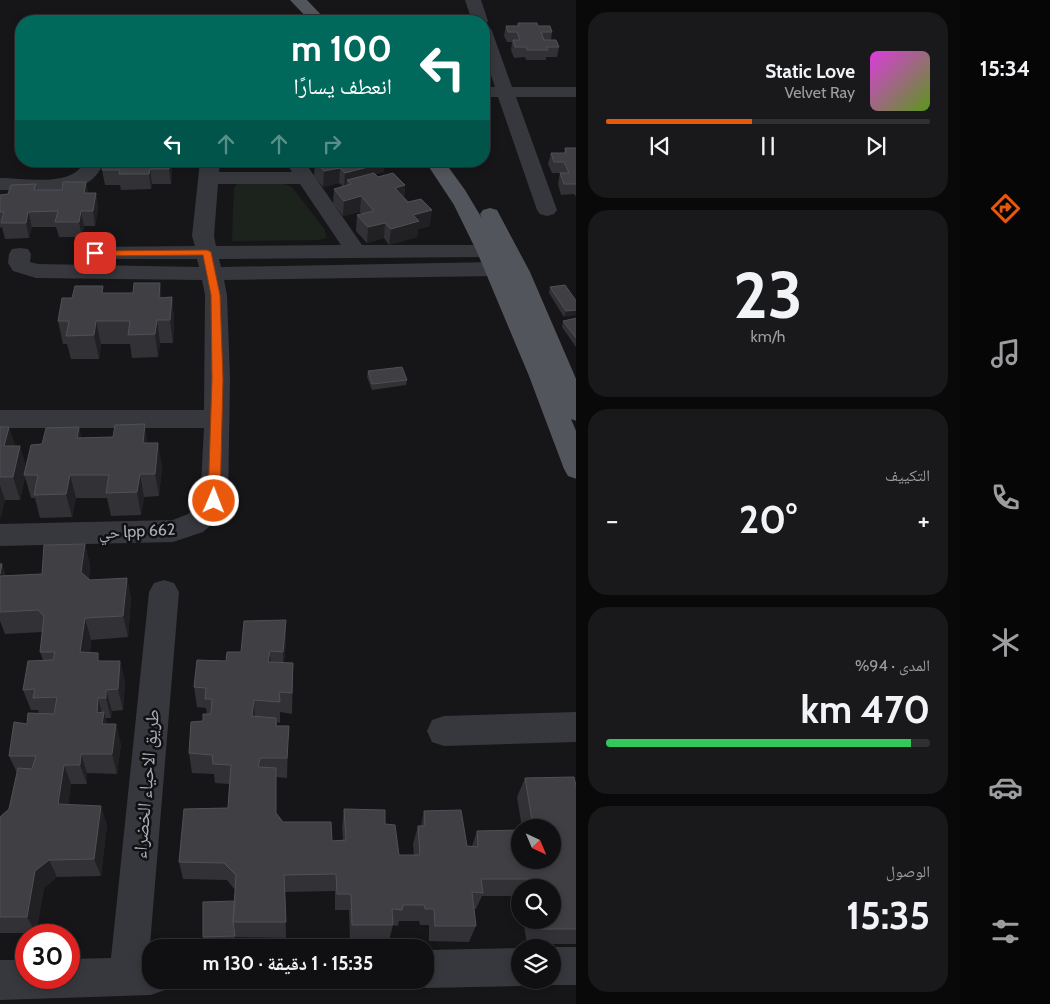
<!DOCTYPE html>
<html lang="ar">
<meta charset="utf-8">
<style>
:root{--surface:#101012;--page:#19191b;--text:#f1f3f6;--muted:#9c9d9f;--line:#303032;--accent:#ea580c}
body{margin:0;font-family:Cabin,"Noto Naskh Arabic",sans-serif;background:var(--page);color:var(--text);direction:rtl;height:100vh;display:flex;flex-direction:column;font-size:19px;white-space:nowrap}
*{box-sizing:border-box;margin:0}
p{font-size:16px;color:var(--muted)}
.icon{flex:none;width:28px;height:28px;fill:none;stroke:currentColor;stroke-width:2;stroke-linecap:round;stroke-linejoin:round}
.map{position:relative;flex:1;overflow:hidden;direction:ltr}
.sheet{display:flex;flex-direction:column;gap:12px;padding:12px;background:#09090a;width:384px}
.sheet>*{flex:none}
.top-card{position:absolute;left:15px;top:15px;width:475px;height:152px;border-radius:20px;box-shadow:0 2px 8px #0003,0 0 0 1px var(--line);direction:rtl;background:#00695c;color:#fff;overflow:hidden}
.needle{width:32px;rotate:136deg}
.buttons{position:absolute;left:511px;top:819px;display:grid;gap:10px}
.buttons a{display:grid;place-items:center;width:50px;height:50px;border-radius:50%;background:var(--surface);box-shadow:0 2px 8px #0003,0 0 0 1px var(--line);font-size:25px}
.speed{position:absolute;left:15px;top:924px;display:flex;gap:10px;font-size:25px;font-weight:700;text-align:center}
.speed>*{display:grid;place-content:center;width:65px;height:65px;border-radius:50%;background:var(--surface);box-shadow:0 2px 8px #0003,0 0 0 1px var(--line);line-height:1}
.speed .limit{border:8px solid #d22;background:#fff;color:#111}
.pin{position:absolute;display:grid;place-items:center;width:42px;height:42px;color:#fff;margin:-21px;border-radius:10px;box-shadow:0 2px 8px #0006}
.me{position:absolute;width:55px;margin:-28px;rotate:1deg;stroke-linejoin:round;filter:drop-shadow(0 0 4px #0008)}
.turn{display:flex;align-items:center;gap:18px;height:105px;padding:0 15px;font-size:22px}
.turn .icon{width:65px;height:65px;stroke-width:2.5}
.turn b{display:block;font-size:35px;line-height:42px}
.lanes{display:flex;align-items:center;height:48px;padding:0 15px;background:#0003;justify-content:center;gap:25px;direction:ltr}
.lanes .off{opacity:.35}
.big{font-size:38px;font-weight:800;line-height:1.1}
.sheet .widget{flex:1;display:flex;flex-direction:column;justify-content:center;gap:8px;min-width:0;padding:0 18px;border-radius:20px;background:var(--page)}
.sheet .dial{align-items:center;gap:0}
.dial b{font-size:65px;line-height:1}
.song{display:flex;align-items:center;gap:15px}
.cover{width:60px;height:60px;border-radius:8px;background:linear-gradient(135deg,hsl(300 70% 55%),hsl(90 70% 35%))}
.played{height:5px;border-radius:2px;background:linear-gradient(90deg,var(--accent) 45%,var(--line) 45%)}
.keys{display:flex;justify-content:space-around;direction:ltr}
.heat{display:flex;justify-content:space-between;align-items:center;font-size:28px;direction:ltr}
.charge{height:8px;border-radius:4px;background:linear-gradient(90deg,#34c759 94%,var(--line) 0)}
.trip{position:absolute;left:142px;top:939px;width:292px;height:50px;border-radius:20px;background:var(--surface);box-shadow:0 2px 8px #0003,0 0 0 1px var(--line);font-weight:800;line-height:50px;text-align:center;direction:rtl}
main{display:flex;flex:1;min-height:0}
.menu{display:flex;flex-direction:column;width:90px;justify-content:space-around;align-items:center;background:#060607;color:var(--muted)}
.menu .icon{width:35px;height:35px}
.menu .selected{color:var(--accent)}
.menu b{font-size:22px;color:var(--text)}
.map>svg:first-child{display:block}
.green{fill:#1c231d}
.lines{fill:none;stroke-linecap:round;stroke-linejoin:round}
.minor{fill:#37383d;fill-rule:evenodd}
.major{fill:#53555c;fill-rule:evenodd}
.wall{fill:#323236}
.shaded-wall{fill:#212124}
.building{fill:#3f3f44;stroke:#4f5156}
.route{fill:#ea580c;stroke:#983908}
.labels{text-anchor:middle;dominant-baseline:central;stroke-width:5;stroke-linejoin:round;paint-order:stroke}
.street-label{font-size:16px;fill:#a8adb8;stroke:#111113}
.near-street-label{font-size:19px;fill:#a8adb8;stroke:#111113}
</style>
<main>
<nav class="menu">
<b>15:34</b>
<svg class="icon selected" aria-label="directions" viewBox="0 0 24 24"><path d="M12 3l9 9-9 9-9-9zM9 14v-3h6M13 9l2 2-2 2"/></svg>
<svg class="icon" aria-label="music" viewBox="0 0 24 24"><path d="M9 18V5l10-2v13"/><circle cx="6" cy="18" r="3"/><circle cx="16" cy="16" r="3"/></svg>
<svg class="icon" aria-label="phone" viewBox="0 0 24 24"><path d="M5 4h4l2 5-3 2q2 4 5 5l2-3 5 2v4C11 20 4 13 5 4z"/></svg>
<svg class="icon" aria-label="climate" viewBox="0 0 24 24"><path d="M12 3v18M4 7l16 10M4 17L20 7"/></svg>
<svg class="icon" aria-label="car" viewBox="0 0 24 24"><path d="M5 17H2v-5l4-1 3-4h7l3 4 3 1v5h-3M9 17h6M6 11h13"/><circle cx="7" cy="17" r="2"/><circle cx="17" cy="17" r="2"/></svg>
<svg class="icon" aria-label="filters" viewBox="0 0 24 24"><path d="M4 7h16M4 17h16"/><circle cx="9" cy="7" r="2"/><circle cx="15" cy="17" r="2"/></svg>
</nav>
<section class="sheet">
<div class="widget">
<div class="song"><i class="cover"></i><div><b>Static Love</b><p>Velvet Ray</p></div></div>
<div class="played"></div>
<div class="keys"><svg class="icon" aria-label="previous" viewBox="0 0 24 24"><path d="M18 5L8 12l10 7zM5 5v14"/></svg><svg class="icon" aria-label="pause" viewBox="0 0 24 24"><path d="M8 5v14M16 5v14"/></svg><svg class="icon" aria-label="next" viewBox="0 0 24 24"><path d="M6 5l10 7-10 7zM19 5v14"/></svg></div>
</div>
<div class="widget dial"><b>23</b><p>km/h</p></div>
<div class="widget"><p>التكييف</p>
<div class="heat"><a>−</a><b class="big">20°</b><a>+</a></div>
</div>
<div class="widget"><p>المدى · 94%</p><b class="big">470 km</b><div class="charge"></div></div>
<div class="widget"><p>الوصول</p><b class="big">15:35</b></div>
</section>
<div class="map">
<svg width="577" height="1004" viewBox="0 0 577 1004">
<rect width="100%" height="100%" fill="#161618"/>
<path class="green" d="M246,183L283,184L292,187L325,230L326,238L319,240L232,241L234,188L237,184Z"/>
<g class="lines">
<path class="minor" d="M465,0H481L488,21L486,24L484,25V21H472Z
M484,26L490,28L492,31L512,87H577V97H516L557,210L554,214L547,216L540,214L537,210L498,97H484V87H495L484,54Z
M84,161H104C90,203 33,190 0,190V178C24,178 75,188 84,161Z
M200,161H220L219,172H292L285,161H304L362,245H487L495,246L498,251L495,256L487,257L219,259L221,267L496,262L504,264L507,269L504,274L496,276L224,280L227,295L230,379L228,501L217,520L203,532L173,542L0,546V524L173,520L188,514L200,502L204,428H0V410H204L205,295L202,280L36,278L13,271L8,263L9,254L12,249L20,248L28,249L31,254L30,262L38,264L199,267L197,259H85L77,258L74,253L77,248L85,247L195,246L192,236ZM218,184H300L341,245L216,246L214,236Z
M164,580L174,583L179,592L149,957H151V980H169L165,990L151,995L0,1000V960H26V978H69V959L111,958L149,592L154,583Z
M577,712V742L444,746L432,742L427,731L432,720L444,716Z
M552,947H577V985H552L539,980H552V948H550Z
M520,948V980H534L520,986L426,988L412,983L411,980H426V950Z"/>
<path class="major" d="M290,0H307L327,21H310Z
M425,161H444L465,190L483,220L480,214L483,210L490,208L497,210L530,272L577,381V421L571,419L577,433V479L568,476L564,469L529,376L477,252L454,205Z"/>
</g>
<path class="wall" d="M518,23L538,26L552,32L551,40L559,47L557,57H546V60H526L525,57L514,58L511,50L512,42H507L504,36L506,26H517Z
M565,148H577V198L574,194L561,195L558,184L560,173H562H552L548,164L551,153H564Z
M104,161H171L172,172L171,184H152L151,189L121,190L120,185H105L102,170Z
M315,161L384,172L375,174L378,177L405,185L404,197L430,226L418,229L417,237L389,245L384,238L367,243L356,231L357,215L362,214L360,212L343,216L333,204L334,189L343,186L339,183L323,187L314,176Z
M86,182L88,193H96L98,208L95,226H84L82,237H59L56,227H32L29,238L5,239L2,227L0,228V195L8,194L36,184L37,190H62Z
M550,287L577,302L564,317L549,293Z
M105,293H133L162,298L172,297L174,320L173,343H160L158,357L132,358L130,344H101L99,359H71L67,344H63L58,321L72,298Z
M577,318V347H576L562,327L563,321Z
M368,371L407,380L406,385L372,390L367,377Z
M0,427H9L15,446L26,467L42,444L79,427L81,438L148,443L162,466L159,496L144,497L141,515L111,516L107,498H76L72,517L40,518L35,498H31L25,477L20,500H5L0,518Z
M85,544L90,566L89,579L90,580L127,578L131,600L128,637L91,640L90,653L100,661H120L125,682L123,710L112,711L111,718H106L107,724L121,744L117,774L87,773V784H71L68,805L107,824L101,876L57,877L44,888L36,933H0V817L9,809L17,773L9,756L27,724L39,713L38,710H31L23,690L43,660L40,652L42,632L5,634L0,621V562L6,576L42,574Z
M286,641L284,663H293L292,714L280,712V723L277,722V726L288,746L287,778L276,777V814L283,822L332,841L343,840L342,827L344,809L385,824L399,855H414L413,844L418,826H421L424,811L467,846H472L477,831L552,860V828H522L517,797L525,778L577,790V944H527L523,920H552V888H520V902L519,896H482L476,909H474L476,926L469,942L429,941V925H420L419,921H399L398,926L393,925L389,941L350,940L349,910H335V891L285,892L286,938L235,937V940L204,941L203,937L235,901V890L227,880L183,879L179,862L228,808L229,784L215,783L214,774L192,773L189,753L203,721L207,714L206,708L197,707L194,687L226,661L241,652Z"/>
<path class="shaded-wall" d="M170,161H171L172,172L171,184L169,169Z
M367,161H384V172L372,175L351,184L347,180L346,188H344L345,173Z
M340,168L339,183L323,187L324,171Z
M150,169L152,184L151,189L149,174Z
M86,182L89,197L84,193Z
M405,185L404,201L395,188Z
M96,193L98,208L95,226L93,211Z
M361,196L360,212L343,216L344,201Z
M432,210L430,226L418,229L417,237L389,245L391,229L413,215Z
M81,211L84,226L82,237L79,222Z
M28,212L32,227L29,238L26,223Z
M385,223L384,238L367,243L368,227Z
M160,283L163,306L162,321L159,298Z
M172,297L174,320L173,343L170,320Z
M577,310V315L564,317L566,311Z
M157,320L160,343L158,357L155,334Z
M96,321L101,344L99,359L94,335Z
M145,424L148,447L143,443Z
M9,427L16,450L4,446Z
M79,427L84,450L77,438Z
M158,443L162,466L159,496L155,474Z
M20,446L27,469L24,475L25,477L20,500L13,477Z
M140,474L144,497L141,515L137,492Z
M70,475L76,498L72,517L66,494Z
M0,485L5,500L1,518L0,517Z
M85,544L90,566L87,594L81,572Z
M0,562L2,566V564L10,586L0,581Z
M127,578L131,600L128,637L123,616Z
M85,618L91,640L87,674L80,652Z
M286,620V641L283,674V652Z
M270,651L271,672L268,662Z
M120,661L125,682L123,710L118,689Z
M293,663V684L292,714V693Z
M106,690L112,711L111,718L106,698Z
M98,698L103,717L104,712L110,733L108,744L97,713Z
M254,700L255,721L252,716Z
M116,724L121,744L117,774L112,754Z
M81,754L87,773V784L80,765Z
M64,765L71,784L66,823L58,804Z
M101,806L107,824L101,876L94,859Z
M49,860L57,877L44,888L36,933L27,917L35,871Z"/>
<path class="building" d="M368,19L369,21H353Z
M518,23H537L538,26H550L552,32H541L544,40H556L559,47H546L548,50H527L526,47H515L513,40H520L517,32H508L506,26H519Z
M565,148H577V184H564L560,173H569L564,162H554L551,153H566Z
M104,161H170L169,169H150L149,174H119L120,170H102Z
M315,161H368L372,166L345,173L340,168L324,171Z
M374,173L378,177L393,173L405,185L395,188L408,202L421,199L432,210L413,215L419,221L391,229L385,223L368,227L357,215L374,211L361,196L344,201L334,189L351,184L347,180Z
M63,182H86L84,193H96L93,211H81L79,222H55L58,211L28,212L26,223H1L4,212H0V195L8,194L11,185L36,184L34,190H62Z
M134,283H160L159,298L172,297L170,320H157L155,334L128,335L130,321H96L94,335L66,336L69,321H58L62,298H72L75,286H103L102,293H133Z
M565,285L577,302V310L566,311L550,287Z
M577,318V339L563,321Z
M402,367L407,380L372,384L368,371Z
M145,424L143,443H158L155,474H140L137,492L106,493L109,475H70L66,494L34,495L38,475H24L31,445L42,444L46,428L79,427L77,438L113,437L115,425Z
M0,427H9L4,446H20L13,477H0Z
M85,544L81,572L90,580L127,578L123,616L85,618L80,652L98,653V661H120L118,689L106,690V698H98L97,713L104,712L102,724H116L112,754H81L80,765H64L58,804L101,806L94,859L49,860L35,871L27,917H0V817L9,809L18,768L32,769L36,756H9L14,722L27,724L28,713L54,714L57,697L33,698L35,689L23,690L28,661L53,660L55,652H40L44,616L38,610L0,612V576L42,574L44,545Z
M0,564H2L0,574Z
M286,620L283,652L270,651L268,662L293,663L292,693L279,692L280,702L254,700L252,716L276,718V726H289L287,758H260L258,767L276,768V813L283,822H331L332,841L346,840L344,809L385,810V824L395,825L399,855H420L418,826H425L424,811L461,810L467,846L478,847L477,831L520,830V860H552V828H540L532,820L525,778L574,777L577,790V929H536L535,920H552V888H529L527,879H481L483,893L472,892L476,926H435L434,909H425L424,905H403L402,910L392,909L393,925H352L351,894H337L336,874L284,875L286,922H233L236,875L224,863L179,862L184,809L228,808L231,765L213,764L212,755L189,753L191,722L203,721V714H211L212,699H205L206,688L194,687L197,660L226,661L227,652H241L244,621Z
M235,901L233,922L235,936L203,937V902Z"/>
<path class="route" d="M207,250L211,252L220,295L223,379L220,501L214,505L208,501L212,379L211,295L203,255L95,256L90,253L95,251Z"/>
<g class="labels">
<g class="street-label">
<text transform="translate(137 531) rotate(-3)">حي lpp 662</text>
</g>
<g class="near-street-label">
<text transform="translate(146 784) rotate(-85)">طريق الاحياء الخضراء</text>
</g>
</g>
</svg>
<div class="buttons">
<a><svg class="needle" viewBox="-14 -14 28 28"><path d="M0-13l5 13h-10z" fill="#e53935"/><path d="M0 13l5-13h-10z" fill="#9c9d9f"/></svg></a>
<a><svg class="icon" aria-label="search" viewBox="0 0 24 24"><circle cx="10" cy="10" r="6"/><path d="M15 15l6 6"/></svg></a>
<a><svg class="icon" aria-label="layers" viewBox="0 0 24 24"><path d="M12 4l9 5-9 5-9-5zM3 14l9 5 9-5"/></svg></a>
</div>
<div class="speed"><div class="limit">30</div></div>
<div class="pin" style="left:95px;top:253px;background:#d93025"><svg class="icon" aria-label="arrive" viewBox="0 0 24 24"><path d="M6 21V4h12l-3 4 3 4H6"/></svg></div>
<svg class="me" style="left:214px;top:501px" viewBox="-20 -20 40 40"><circle r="17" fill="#ea580c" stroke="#fff" stroke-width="3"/><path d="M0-11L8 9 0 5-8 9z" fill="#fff"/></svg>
<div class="trip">15:35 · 1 دقيقة · 130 m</div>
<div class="top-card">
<div class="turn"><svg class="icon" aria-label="left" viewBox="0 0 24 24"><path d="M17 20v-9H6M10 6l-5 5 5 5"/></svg><div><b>100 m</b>انعطف يسارًا</div></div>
<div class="lanes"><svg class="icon" aria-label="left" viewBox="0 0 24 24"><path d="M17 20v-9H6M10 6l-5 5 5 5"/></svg><svg class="icon off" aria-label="ahead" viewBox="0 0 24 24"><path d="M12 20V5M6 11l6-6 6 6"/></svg><svg class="icon off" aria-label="ahead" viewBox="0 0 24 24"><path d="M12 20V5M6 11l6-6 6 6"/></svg><svg class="icon off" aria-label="right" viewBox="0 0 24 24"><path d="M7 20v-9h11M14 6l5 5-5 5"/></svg></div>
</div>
</div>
</main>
